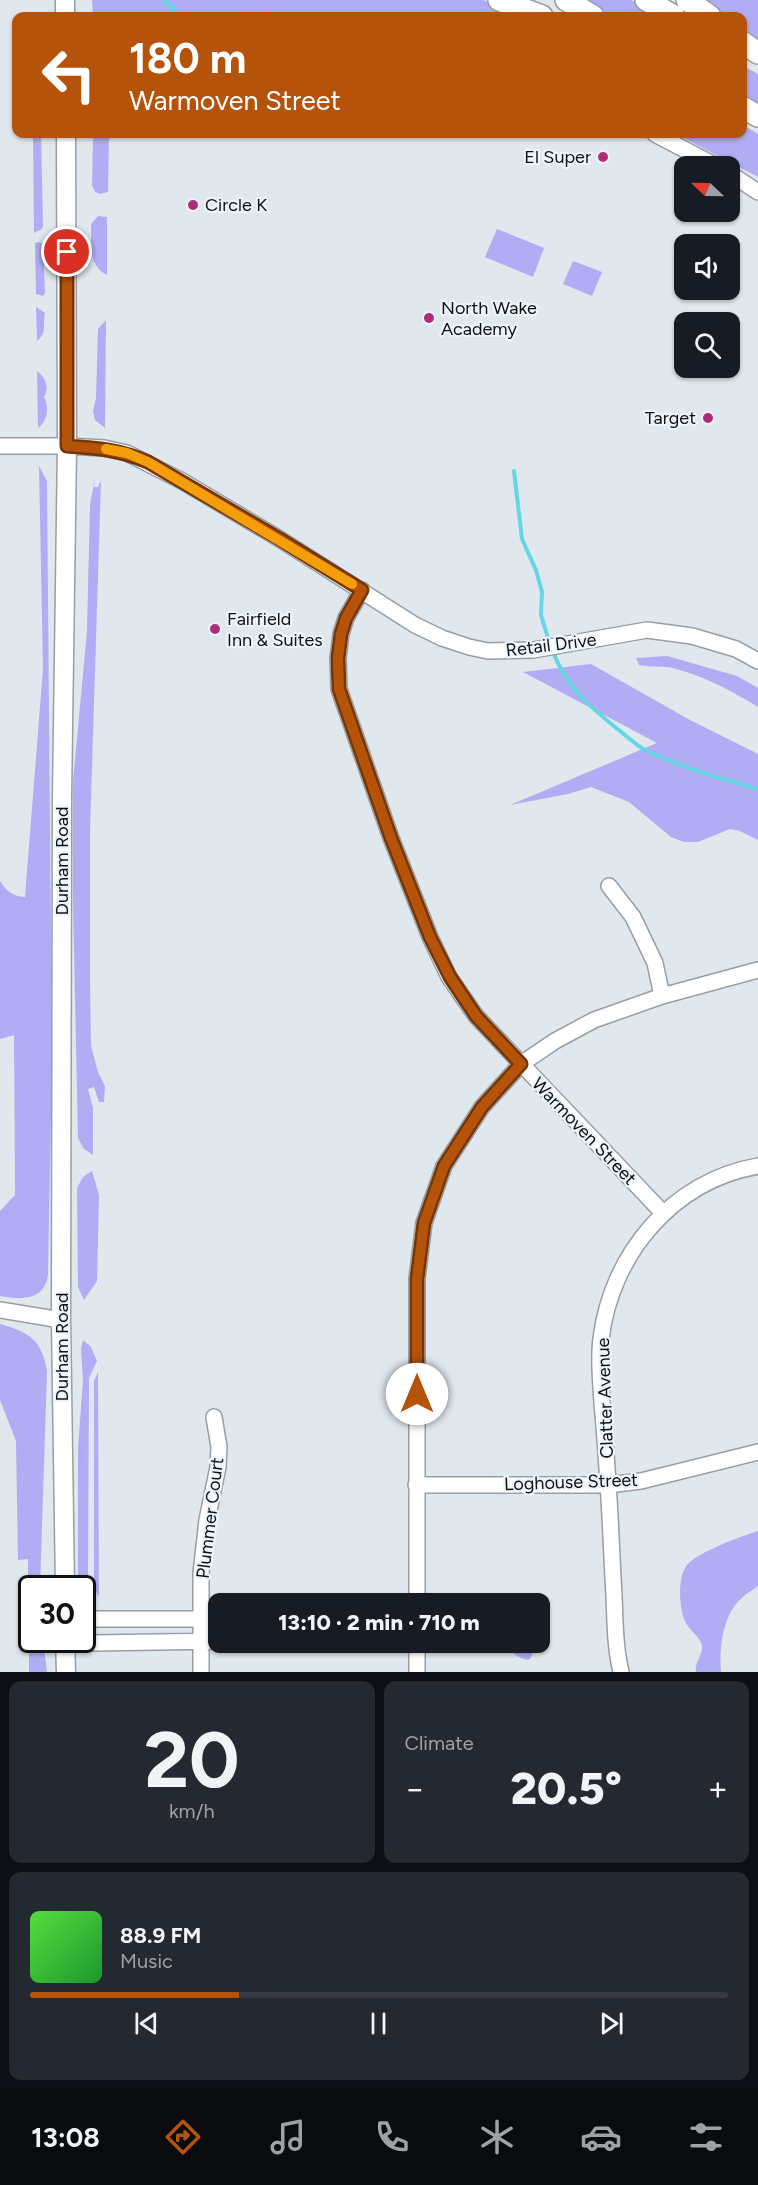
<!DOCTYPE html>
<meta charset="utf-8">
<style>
:root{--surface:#171b24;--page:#242831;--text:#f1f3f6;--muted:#9ea1a6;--line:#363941;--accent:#b45309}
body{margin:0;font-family:Figtree,sans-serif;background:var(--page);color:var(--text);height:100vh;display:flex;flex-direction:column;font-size:22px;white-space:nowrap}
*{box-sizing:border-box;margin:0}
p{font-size:20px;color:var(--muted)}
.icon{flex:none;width:33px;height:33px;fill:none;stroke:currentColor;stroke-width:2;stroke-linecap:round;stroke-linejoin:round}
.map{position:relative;height:1672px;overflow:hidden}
.drawer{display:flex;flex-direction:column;gap:9px;padding:9px;background:#0d0f14;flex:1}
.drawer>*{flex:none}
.guide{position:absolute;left:12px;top:12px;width:735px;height:126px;border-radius:12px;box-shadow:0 2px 4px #0004;background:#b45309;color:#fff;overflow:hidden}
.needle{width:39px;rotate:292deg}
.controls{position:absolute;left:674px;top:156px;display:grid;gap:12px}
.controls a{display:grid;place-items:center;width:66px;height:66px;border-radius:12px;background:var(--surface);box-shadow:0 2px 4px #0004;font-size:30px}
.speed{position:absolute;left:18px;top:1575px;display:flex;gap:12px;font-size:30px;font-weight:700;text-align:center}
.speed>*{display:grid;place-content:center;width:78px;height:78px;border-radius:50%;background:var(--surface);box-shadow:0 2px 4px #0004;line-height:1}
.speed .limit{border:3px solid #111;border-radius:9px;background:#fff;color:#111}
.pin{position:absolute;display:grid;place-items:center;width:51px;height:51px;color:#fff;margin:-26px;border:3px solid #fff;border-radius:50%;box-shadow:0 2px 6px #0007}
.me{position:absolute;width:66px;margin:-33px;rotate:0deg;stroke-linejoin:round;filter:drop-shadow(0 0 4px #0008)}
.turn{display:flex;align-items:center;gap:21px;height:126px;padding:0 18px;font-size:27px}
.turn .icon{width:78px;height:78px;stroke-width:2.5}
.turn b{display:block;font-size:42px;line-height:51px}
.big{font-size:45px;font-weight:800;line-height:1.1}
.drawer .card{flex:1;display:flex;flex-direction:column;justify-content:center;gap:9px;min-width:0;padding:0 21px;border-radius:12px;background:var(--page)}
.drawer .dial{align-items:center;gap:0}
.dial b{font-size:78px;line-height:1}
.song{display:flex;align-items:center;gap:18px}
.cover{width:72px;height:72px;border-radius:9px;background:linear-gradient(135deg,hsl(110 70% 55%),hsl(130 70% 35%))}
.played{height:6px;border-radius:3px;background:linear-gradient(90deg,var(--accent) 30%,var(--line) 30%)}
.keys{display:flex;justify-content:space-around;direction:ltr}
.heat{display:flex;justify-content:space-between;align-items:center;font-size:33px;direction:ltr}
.drawer .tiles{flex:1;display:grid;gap:9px;grid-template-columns:1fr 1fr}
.card:last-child{grid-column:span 2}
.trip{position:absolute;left:208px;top:1593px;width:342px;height:60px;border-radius:12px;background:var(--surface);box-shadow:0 2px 4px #0004;font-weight:800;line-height:60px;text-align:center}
.tab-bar{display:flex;height:96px;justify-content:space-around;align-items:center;background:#090b0e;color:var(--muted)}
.tab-bar .icon{width:42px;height:42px}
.tab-bar .on{color:var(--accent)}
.tab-bar b{font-size:27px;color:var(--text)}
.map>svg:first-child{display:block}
.green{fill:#b1acf3}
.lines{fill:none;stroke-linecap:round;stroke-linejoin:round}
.stream{stroke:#65d6e4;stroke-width:4}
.minor-casing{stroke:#989ea4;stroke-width:18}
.major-casing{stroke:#989ea4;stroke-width:21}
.highway-casing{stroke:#989ea4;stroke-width:24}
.minor{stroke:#fff;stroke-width:15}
.major{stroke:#fff;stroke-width:18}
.highway{stroke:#fff;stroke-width:21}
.route-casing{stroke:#753606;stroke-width:15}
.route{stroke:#b45309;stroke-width:10}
.slow{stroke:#f59e0b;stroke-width:10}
.poi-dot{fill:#ad2d7a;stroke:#edf4fa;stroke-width:2}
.labels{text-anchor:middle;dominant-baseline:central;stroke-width:4.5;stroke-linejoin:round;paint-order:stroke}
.poi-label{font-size:18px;fill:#0e1012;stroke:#edf4fa;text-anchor:start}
.street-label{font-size:18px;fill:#0e1012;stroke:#edf4fa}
</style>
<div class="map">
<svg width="758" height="1672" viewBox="0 0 758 1672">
<rect width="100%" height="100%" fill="#e0e7ed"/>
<path class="green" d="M92,0H483L524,16H93Z
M581,0H631L659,16H609Z
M696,0H758V41L743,30L742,16H721Z
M742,65L758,74V104L743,95Z
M743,125L758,134V177L676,134H742Z
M33,134H41L43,225L42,229L34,233Z
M93,134H109L108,192L100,194L95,192L92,185Z
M98,216L107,217V275C87,265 92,243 91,224Z
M497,229L544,248L533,277L485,257Z
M40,242L43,245L45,293L43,296L36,294L35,243Z
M573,261L602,272L592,296L563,284Z
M36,307L45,313C42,325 48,332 37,341Z
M106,320L105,428L95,420L93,411L96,398L98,329Z
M37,371C45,377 50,387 44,397C50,407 47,421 38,428Z
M39,466L47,481L52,1060L48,1274C45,1301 21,1300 0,1296V1211L15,1195L14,1035L0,1039V881C7,892 13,896 25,897L43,669Z
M95,479L94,487H98L101,480L90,831V982L91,1046L98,1072L105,1086L104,1102H99L94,1087L88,1089L93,1108V1155L84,1149L78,1138L73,902V781L87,631L90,504Z
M667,656L737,676L758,688V707C732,691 706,677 676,669C664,665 651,668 639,665L636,658Z
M591,664L690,720L758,754V840L740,831L730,829L698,842H684L671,837L629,802L591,787L568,794L510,805L657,743L523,672Z
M92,1171L99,1195L97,1281L84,1300L78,1287L77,1188L83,1177Z
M0,1324C29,1332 42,1340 47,1371L40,1588H32L31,1614L28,1615V1559L18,1560L16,1441L0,1400Z
M83,1340L91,1347L97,1361L89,1378L88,1578L89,1592L96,1606L93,1610L83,1599L82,1588H80L78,1574V1448L83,1381L81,1349Z
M98,1372L99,1597L95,1589L94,1577V1381Z
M758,1531V1586C751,1591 741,1597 736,1604C722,1621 719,1651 721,1672H696C694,1663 703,1655 702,1646C701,1637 690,1631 686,1623C679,1610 677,1577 687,1565C698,1552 742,1536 758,1531Z
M29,1641L37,1642L44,1648L47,1672H29Z
M502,1643H536L531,1658L528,1660C517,1658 510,1651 502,1643Z"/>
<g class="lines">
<path class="stream" d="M164,0L178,13L186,16
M239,16L254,13L274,16
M514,471L522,539L536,570L542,592L541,615L550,645
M553,652C567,688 590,707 620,731C628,737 636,745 645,750C681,768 720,778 758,789"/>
<defs>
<path id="minor" d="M655,134L716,166
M729,173L758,192
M0,446H67L104,448L127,453L182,481L278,538L415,625L442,638L469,647L488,651L533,650L647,630L692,636L736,649L758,661
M362,590L346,618L341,634L338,658L339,689L391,838L430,937L449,977L476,1016L663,1213
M609,886L633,917L655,963L662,996
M0,1310L61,1320
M416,1485H608L641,1481L758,1452
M417,1604V1279L424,1223L444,1166L482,1107L521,1064L555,1041L594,1020L662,996L758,970
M82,1623L95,1619H219
M82,1638L94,1643L219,1641
M417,1642V1672
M201,1672V1573L207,1520L218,1467L219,1447L214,1417
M621,1672C615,1647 615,1621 614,1595C612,1563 611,1531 609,1499C607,1467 605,1435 602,1403C601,1382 598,1360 601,1339C611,1255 672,1181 758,1166"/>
<path id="major" d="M65,0V16
M65,1588L61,1320L62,797L67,446L66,134
M65,1640L66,1672"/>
<path id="highway" d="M499,0L542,16
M566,0L593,16
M646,0L674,16
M687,0L710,16
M742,42L758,53
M742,107L758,116"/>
</defs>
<use href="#minor" class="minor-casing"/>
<use href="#major" class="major-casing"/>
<use href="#highway" class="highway-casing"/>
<use href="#minor" class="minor"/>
<use href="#major" class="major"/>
<use href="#highway" class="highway"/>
</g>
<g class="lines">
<defs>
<path id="route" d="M67,252V446C98,448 120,450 148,462L278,538L362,590L346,618L341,634L338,658L339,689L391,838L430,937L450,977L476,1016L521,1064L482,1107L444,1166L424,1223L417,1279V1394"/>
</defs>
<use href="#route" class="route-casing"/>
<use href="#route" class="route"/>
<path class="slow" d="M106,449L127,453L148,462L352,584"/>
</g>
<g class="poi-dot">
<circle cx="603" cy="157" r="6"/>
<circle cx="193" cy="205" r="6"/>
<circle cx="429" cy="318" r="6"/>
<circle cx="708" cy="418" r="6"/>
<circle cx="215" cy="629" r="6"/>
</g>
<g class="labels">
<g class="poi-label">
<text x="591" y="157" text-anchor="end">El Super</text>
<text x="205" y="205">Circle K</text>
<text x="441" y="308">North Wake<tspan x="441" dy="21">Academy</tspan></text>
<text x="696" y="418" text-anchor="end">Target</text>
<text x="227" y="619">Fairfield<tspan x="227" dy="21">Inn &amp; Suites</tspan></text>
</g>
<g class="street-label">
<text transform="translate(551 645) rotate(-7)">Retail Drive</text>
<text transform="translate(62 861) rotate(-90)">Durham Road</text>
<text transform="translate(584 1131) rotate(46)">Warmoven Street</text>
<text transform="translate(62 1347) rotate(-90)">Durham Road</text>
<text transform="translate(605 1398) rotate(-92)">Clatter Avenue</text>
<text transform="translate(571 1482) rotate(-2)">Loghouse Street</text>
<text transform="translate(210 1518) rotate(-83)">Plummer Court</text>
</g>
</g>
</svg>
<div class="controls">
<a><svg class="needle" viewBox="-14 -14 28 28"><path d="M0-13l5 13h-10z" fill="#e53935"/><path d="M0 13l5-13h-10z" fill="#9ea1a6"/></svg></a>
<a><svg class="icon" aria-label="sound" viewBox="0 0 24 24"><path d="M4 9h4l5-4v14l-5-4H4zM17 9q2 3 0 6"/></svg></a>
<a><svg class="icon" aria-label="search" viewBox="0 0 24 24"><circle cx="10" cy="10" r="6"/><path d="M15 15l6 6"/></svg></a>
</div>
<div class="speed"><div class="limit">30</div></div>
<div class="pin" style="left:67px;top:252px;background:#d93025"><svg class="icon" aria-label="arrive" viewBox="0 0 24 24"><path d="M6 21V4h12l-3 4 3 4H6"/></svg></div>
<svg class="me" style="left:417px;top:1394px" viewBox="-20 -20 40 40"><circle r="19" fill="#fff"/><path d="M0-13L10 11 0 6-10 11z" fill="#b45309"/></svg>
<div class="trip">13:10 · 2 min · 710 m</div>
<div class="guide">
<div class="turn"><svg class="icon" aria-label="left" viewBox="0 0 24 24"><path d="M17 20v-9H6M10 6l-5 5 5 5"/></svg><div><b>180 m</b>Warmoven Street</div></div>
</div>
</div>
<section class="drawer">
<div class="tiles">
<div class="card dial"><b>20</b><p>km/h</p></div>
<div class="card"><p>Climate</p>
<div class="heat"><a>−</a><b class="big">20.5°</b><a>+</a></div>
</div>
<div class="card">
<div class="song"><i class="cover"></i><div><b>88.9 FM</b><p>Music</p></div></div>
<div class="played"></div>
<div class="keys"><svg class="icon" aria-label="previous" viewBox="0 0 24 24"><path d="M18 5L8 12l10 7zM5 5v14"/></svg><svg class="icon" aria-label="pause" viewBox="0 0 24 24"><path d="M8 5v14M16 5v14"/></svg><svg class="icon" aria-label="next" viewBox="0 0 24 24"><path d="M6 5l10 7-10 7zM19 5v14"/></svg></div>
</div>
</div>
</section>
<nav class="tab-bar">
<b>13:08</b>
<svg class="icon on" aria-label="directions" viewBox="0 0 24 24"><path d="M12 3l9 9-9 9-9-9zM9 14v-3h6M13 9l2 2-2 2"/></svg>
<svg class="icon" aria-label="music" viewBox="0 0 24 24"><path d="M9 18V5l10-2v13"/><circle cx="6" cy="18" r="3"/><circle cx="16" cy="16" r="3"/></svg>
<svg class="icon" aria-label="phone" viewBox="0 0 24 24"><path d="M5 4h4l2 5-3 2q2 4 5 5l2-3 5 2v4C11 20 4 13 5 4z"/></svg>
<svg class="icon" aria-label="climate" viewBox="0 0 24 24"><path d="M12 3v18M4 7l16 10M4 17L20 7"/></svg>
<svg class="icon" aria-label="car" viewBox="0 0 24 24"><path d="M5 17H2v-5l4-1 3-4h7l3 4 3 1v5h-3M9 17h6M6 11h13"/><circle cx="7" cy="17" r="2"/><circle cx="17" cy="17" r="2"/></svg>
<svg class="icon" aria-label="filters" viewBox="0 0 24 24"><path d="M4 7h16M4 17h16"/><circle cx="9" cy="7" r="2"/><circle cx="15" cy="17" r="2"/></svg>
</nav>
